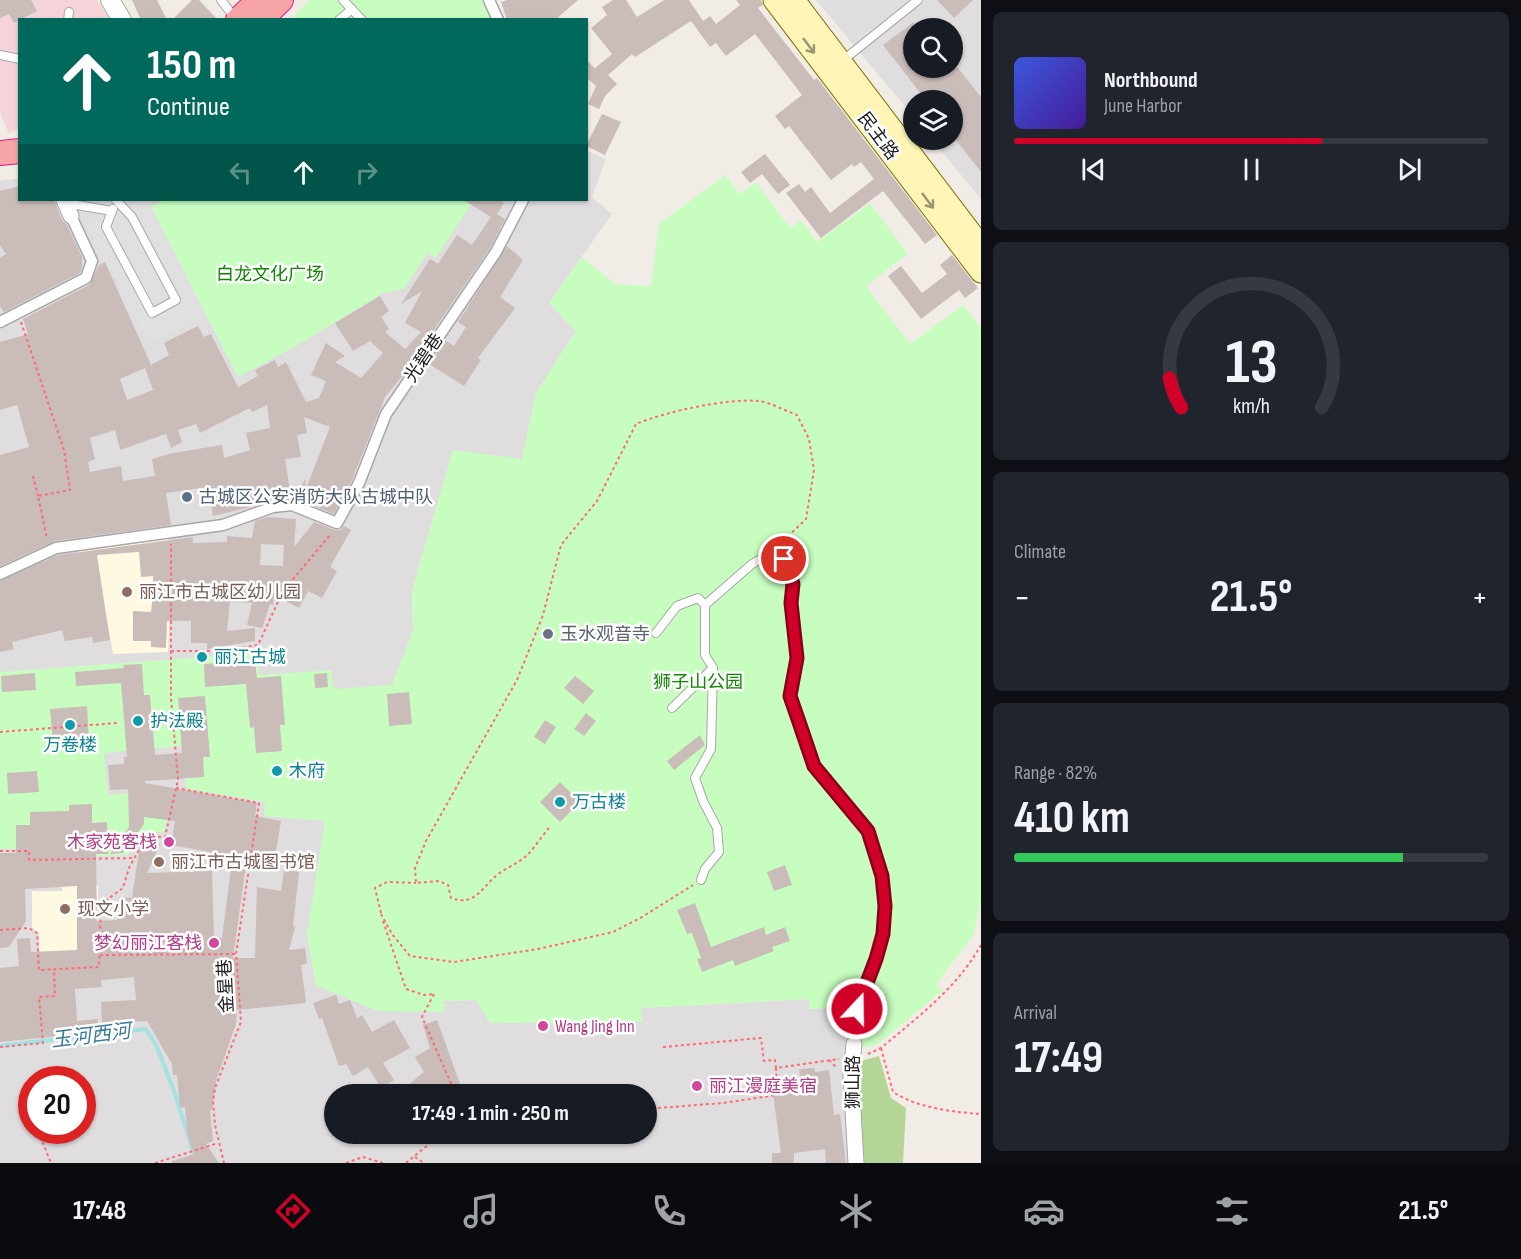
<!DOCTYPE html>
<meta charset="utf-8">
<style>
:root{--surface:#171b24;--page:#20242c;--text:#f1f3f6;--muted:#9ea1a6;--line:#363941;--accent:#d10028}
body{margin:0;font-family:"Sofia Sans Condensed","Noto Sans SC",sans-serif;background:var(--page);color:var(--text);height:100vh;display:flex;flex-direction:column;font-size:22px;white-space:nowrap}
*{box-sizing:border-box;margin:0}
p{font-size:20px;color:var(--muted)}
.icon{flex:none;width:33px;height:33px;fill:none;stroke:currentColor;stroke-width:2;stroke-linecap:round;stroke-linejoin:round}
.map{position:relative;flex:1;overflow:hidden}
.details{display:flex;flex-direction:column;gap:12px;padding:12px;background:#0d0f14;width:540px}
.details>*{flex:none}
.hud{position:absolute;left:18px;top:18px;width:570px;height:183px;border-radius:0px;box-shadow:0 2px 4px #0004;background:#00695c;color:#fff;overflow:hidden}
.fabs{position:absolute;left:903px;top:18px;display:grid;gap:12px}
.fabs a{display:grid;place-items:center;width:60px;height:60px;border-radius:50%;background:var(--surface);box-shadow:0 2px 4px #0004;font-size:30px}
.speed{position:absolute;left:18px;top:1066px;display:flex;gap:12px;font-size:30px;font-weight:700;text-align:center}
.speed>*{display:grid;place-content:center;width:78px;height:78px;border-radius:50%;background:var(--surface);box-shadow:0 2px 4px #0004;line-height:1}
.speed .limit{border:9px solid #d22;background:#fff;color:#111}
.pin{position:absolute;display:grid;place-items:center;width:51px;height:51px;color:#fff;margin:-26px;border:3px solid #fff;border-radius:50%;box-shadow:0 2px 6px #0007}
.me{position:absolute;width:66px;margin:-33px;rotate:21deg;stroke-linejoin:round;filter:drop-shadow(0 0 4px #0008)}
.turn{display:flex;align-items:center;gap:21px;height:126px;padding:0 30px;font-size:27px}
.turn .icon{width:78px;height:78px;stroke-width:2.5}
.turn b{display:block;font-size:42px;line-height:51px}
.lanes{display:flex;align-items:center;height:57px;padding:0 30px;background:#0003;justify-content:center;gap:30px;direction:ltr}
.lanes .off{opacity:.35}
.big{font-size:45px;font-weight:700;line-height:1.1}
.details .card{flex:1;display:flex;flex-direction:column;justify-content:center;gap:9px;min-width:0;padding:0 21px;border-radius:9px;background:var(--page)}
.details .dial{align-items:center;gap:0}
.dial svg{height:156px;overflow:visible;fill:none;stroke:var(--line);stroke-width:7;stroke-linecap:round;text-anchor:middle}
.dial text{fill:var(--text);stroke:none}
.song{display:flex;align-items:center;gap:18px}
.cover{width:72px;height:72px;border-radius:9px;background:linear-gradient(135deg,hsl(230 70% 55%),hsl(260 70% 35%))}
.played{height:6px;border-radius:3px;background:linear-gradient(90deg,var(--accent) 65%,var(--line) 65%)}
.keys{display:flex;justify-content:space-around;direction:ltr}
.heat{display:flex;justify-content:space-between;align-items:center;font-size:33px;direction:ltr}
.charge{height:9px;border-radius:4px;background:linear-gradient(90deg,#34c759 82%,var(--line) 0)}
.trip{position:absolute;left:324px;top:1084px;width:333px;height:60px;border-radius:30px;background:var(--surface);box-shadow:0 2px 4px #0004;font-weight:700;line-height:60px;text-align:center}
.tabs{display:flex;height:96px;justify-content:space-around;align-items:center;background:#090b0e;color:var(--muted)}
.tabs .icon{width:42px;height:42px}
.tabs .selected{color:var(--accent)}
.tabs b{font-size:27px;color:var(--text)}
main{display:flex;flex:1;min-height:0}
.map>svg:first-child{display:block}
.residential{fill:#dfddde;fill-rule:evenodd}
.commercial{fill:#f4d4d9}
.education{fill:#fff9e2}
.forest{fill:#b5d597}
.park{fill:#c7fec0}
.parking{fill:#e0e0e0}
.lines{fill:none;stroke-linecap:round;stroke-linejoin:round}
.stream{stroke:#a3e1e3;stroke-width:4}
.building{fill:#cabcb9;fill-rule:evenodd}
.service-casing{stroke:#a7a7a7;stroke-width:10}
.pedestrian-casing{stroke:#a7a7a7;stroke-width:13}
.minor-casing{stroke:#a7a7a7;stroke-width:17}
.tertiary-casing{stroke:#a7a7a7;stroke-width:20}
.secondary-casing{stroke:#7f7400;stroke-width:23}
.trunk-casing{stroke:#ec1789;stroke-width:26}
.path{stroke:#ff6a77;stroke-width:2;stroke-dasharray:3 3;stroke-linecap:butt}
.service{stroke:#fff;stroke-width:8}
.pedestrian{stroke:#fff;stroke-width:10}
.minor{stroke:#fff;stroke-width:15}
.tertiary{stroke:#fff;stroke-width:18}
.secondary{stroke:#fff5b7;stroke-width:21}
.trunk{stroke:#f7a4a6;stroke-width:24}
.oneway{stroke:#9b9573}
.route-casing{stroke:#88001a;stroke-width:15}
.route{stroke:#d10028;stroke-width:10}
.service-dot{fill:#5c6f8a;stroke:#fff;stroke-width:2}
.education-dot{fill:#8d6e63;stroke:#fff;stroke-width:2}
.worship-dot{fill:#6b7280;stroke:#fff;stroke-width:2}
.culture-dot{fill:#0f9aa8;stroke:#fff;stroke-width:2}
.hotel-dot{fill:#d1479c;stroke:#fff;stroke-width:2}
.labels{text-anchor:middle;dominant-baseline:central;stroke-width:5;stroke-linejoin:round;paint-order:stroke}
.street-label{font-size:18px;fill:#202020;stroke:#fff}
.park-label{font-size:18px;fill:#118602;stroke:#fff}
.service-label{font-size:18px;fill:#4e5e75;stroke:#fff;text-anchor:start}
.education-label{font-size:18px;fill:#785e54;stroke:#fff;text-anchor:start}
.worship-label{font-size:18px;fill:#5b616d;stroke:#fff;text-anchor:start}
.culture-label{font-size:18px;fill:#0d838f;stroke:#fff;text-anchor:start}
.hotel-label{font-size:18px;fill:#b23c85;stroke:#fff;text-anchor:end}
.water-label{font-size:20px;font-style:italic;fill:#397b98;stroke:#fff}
</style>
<main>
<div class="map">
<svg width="981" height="1163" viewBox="0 0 981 1163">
<rect width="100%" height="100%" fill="#f2ece6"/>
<path class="residential" d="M816,0H981V199L932,140H952V100H914L913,116ZM914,28H952V68H914Z
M587,151L606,159L592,197L612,214L549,303L576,331L536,393L522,460L453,451L412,591L413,631L393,684L407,726L444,1012L443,1001L476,1000L642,1021L640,1008L809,999V1009L845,1007L850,1045L852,1163H0V181L19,178L20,200H586ZM32,1080H82V1131H32ZM334,1095H646V1134H334Z"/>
<path class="commercial" d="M0,0H97L109,19L20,20L19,128L9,134L0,112Z"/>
<path class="education" d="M168,538L171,576L168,652L113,654L106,615L88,618L77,548Z
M62,885H98V965L40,967L39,933L32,928V891H62Z"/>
<path class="forest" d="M879,1056L891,1098L906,1108L903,1163H862L858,1062Z"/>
<path class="park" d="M310,0H483L492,20H291Z
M725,175L740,194L756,182L790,228L801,220L817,242L870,203L908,254L866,286L910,344L963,305L981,328V898L974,934L936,984L942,991L878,1044L864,1047L850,1045L845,1007L809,1009V999L641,1008L642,1022L490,1023L476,1000L443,1001L445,1012L377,1011L316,985L307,935L325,821L264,816L265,802L186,789L183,746L104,753L108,795L170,790L171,799L164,832H142L127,855L30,859V849H0V672L257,653L259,675L331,670L333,689L392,685L413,631L412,591L453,450L522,459L536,393L576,331L549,303L582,257L615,284L651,286L659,224Z
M164,200H474L436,258L427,253L404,289L383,293L296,346L238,377L151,207Z"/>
<path class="parking" d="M97,200H164L151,207L206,314L148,344L86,223L94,219Z"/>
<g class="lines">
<path class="stream" d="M0,1046L146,1029L156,1045L173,1088L197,1163"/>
</g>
<path class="building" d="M0,0H31L37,11L14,23L9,14L0,18Z
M132,0H157L167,20H141Z
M192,0H199L218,20H172Z
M507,0H578L555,20H507L501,2Z
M613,0H626L637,17L664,0H689L703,21L710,16L716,24L740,5L736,0H761L763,5L758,8L814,80L817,78L937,235L925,244L883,191L821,238L786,193L799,184L805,192L811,187L830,213L874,179L861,162L854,167L852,164L831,180L789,126L785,129L775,116L802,95L755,34L726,56L716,43L710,47L691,21L635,57L632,54L608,75L617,84L605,96L599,109L588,104L596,86L586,77V60L595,68L612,54L591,28L607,15L602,7Z
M937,0H973L954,18Z
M914,22V68H958L981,97V172L952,135V100H926L883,45Z
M602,114L621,122L605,155L586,146Z
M765,154L790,185L778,194L762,174L750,183L741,172Z
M20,186V200H54L62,220L67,225L82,257V267L80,273L4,312L0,306V258L6,254L0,246V191Z
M464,200H498L504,203L497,214L505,219L490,248L403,375L385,397L352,480L334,514L295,498L305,479L306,489L330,427L304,417L307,433L297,435L301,457L285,459L291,497L280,491L251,507L213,516L208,487L166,493L171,525L55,541L0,566V455L29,447L17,405L0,410V342L28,334L23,319L89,285L99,265L105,262L151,365L169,355L164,343L198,326L204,337L211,334L238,387L258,376L255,370L275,360L278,367L286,362L306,402L319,398L326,381L311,375L326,343L345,356L335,362L361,378L383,353L370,341L353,351L335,323L380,296L389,311L381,317L389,329L385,332L405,349L421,332L405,323L422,291L401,304L430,259L438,264L457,235L472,245L491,217ZM145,368L153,390L127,400L120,379ZM267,405L270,428L246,433L250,450L224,458L222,445L173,453L152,459L155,476L123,481L121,466L90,472L88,462L95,459L90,438L115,430L120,450L166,434L171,448L182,442L178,430L196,424L200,433L250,408L252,412Z
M507,246L523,260L500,297L515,308L478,358L481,360L464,386L429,364L445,340L454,346L466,327L458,322Z
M952,255L978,288L965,298L959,290L921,319L888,276L901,266L922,293L947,274L940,265Z
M268,517L296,519L294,547L314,522L335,530H341L344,526L351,530L330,567L337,571L322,598L308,591L299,608L274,595L273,605L270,604L262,628L247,625L252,603L230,602L227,631L255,628V641L207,649V643H191V621H167L166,648L151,647V641H133V611L151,612L152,603L153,576L141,577L139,552L97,555L110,640L93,643L92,637L65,641L62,630L12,642L14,649L0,652V581L58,555L193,537V543L227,542V536L252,538L255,521ZM261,544L284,545L283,566L260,565Z
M255,660L257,678L281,676L285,725H280L282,751L256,753L254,727L250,728L246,684L205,687L204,664Z
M142,664L144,695H150L155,755L182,753L178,698L205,696L210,757H203L204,777L145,781V783L257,803L255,816L281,821L273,869L246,864L233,958H255L257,887L281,891L284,870L299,872L293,926L295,927L289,950L305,948L307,964L301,965L306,1003L237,1010L236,1024L216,1081L212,1110L210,1111L213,1141L206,1144L219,1163H172V1161L194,1154L187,1133L185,1107L180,1108L177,1075H173L172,1064L147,1021L102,1024L101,1002L136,1000L134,977L101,980L102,987L75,989L77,1021L98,1019V1032L0,1042V968L19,966L17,939L30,938L31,952L77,950V886L25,889L26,921L9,947L0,948V853H16V825H30V812L69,811V805L92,804V823L107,822L108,854H96L97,921L117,920L119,897L132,898L141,837L160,844L147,873L212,871L214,937L222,938L232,860L210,856V852L171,845L175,821L144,817V824L123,853L110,854L129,827L128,789L110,790L108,765L124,764V757H127L121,683L76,686L75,672L124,668L123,665Z
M35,673L36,690L2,692L1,676Z
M327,673L328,687L315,688L314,674Z
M575,676L594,691L583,704L564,688Z
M409,692L412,724L389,726L387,694Z
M87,706L89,741L53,744L50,709Z
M586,713L596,721L584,736L574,729Z
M545,720L556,727L545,744L534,737Z
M700,735L705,745L674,770L667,761Z
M37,771L39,792L8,794L7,773Z
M560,782L580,802L560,822L540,802Z
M785,865L792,885L774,891L767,872Z
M695,903L711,947L764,927L766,935L785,927L790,941L772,947L774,951L735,966L733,960L702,972L697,959L701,958L692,933L687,934L677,910Z
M336,995L339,1004L350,1000L357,1018L362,1015L372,1032L394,1020L410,1048L383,1063L394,1080L381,1088L368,1067L353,1076L346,1064L339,1066L322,1018L319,1019L313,1003Z
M437,1020L464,1095H396L424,1072L415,1057L430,1048L423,1025Z
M814,1068L815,1072L829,1070L834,1115L840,1114L846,1163H826L825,1149L794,1153V1163H772V1153H781L772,1086L791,1083V1077L800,1076L799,1069Z"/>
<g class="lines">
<defs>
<path id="service" d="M221,0L235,18
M343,0L362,20
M68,20L69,12
M339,20L352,9
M0,55L20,59
M842,61L918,0
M65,203L112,211L113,209
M112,211L106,227L152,313L176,300L132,217L116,200
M656,633L677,606L698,598L705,605
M672,708L713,668L705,655V605L752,564L768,555L784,559L793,583L791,603L797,658L790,696L814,766L868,831L878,861L884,891L883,934L876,959L857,1009L854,1044
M701,880L705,869L719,852L717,828L703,801L695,778L711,749L713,668"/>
<path id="pedestrian" d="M489,0L498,20
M0,322L86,278L92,261L71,216
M0,574L56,548L223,525L273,507L292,505L337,523L359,483L386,414L496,252L523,200"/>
<path id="minor" d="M64,200L71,216
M854,1044L851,1075L856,1163"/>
<path id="tertiary" d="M110,0L122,20"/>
<path id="secondary" d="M774,0L981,272
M794,0L981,246"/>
<path id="trunk" d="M238,20L259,0
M260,20L281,0
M0,153L20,151"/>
</defs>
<use href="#service" class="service-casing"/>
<use href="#pedestrian" class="pedestrian-casing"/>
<use href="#minor" class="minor-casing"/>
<use href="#tertiary" class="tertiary-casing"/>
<use href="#secondary" class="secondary-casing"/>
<use href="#trunk" class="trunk-casing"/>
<path class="path" d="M21,322L64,450L70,490L38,496L47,539
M33,476L38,496
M171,651H223L258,645L283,591L331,534
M0,732L117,723
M176,788L259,803L236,954L241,1022L215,1088L213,1101L215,1125L224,1163
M549,828C541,837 534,849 525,857C517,864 506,868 497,875C482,887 475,907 451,898L448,885L439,881L416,883L415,868L426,841L517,680L543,615L561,545L597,501L636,424C665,412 727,398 758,401C770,402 785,411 797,415L809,439L814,470L806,519L777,547
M0,851H29V860L133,858
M381,913L375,888L387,882L416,883
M381,914L392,934L410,956L454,962L538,949L613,932L642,917L693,885
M383,921L406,989L424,995L434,994
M0,930L29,928L37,933L39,970L99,967L101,904L123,888L129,868L146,837H165L178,780L171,698V544
M100,955L236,954
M434,994L422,1017L456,1095
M0,1047L43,1043L39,997L55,996L54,969
M663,1047L761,1038L764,1061L775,1060L776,1068
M881,1048L893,1092C918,1108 952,1112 981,1114
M868,1054L881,1048C919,1016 956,989 981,945
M829,1060L837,1068
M22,1091L32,1115
M646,1109L723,1103L777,1095L776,1068L839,1059
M38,1131L51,1163
M415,1157L424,1163
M155,1163L218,1143
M346,1163L363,1157L383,1163
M406,1163L429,1144L428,1134"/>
<use href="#service" class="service"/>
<use href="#pedestrian" class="pedestrian"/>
<use href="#minor" class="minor"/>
<use href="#tertiary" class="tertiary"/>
<use href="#secondary" class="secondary"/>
<use href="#trunk" class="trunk"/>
</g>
<defs><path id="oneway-shaft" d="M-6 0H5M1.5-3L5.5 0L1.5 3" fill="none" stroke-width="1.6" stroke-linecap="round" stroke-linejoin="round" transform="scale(1.5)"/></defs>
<g class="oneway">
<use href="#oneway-shaft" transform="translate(809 46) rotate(53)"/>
<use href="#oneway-shaft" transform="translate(928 201) rotate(53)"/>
</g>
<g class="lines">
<defs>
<path id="route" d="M784,559L793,584L791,603L797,658L790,696L798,719L814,766L868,831L882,876L885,906L883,934L876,959L857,1009"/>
</defs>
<use href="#route" class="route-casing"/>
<use href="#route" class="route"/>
</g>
<circle class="service-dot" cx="187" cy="497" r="6"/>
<g class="education-dot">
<circle cx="127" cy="592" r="6"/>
<circle cx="159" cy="862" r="6"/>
<circle cx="65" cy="909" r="6"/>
</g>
<circle class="worship-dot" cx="548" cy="634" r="6"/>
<g class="culture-dot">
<circle cx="202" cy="657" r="6"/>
<circle cx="138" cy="721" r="6"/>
<circle cx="70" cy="725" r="6"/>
<circle cx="277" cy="771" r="6"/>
<circle cx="560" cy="802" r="6"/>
</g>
<g class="hotel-dot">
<circle cx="169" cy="842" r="6"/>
<circle cx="214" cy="943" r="6"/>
<circle cx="543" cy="1026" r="6"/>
<circle cx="697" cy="1086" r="6"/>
</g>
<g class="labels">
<g class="street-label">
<text transform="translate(878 136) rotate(53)">民主路</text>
<text transform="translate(424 358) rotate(-56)">光碧巷</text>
<text transform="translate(226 986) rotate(-93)">金星巷</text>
<text transform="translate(853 1082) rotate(-90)">狮山路</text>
</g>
<g class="park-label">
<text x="270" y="274">白龙文化广场</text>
<text x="698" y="682">狮子山公园</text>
</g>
<g class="service-label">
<text x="199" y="497">古城区公安消防大队古城中队</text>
</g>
<g class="education-label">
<text x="139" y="592">丽江市古城区幼儿园</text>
<text x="171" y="862">丽江市古城图书馆</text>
<text x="77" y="909">现文小学</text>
</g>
<g class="worship-label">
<text x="560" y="634">玉水观音寺</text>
</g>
<g class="culture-label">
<text x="214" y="657">丽江古城</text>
<text x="150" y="721">护法殿</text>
<text x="70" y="745" text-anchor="middle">万卷楼</text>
<text x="289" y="771">木府</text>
<text x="572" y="802">万古楼</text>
</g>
<g class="hotel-label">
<text x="157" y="842">木家苑客栈</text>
<text x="202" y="943">梦幻丽江客栈</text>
<text x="555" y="1026" text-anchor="start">Wang Jing Inn</text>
<text x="709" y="1086" text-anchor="start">丽江漫庭美宿</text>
</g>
<g class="water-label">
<text transform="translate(91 1036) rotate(-7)">玉河西河</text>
</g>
</g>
</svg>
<div class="fabs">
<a><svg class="icon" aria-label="search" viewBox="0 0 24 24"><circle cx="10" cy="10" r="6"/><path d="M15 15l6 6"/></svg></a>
<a><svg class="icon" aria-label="layers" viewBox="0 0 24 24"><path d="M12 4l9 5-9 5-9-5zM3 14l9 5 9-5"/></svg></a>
</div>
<div class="speed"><div class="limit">20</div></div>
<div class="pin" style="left:784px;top:559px;background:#d93025"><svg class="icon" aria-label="arrive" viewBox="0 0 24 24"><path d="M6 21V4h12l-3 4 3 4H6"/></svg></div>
<svg class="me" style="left:857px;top:1009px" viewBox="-20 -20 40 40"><circle r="17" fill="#d10028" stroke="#fff" stroke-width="3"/><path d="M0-11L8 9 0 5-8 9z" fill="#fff"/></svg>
<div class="trip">17:49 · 1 min · 250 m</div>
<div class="hud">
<div class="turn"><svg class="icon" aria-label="ahead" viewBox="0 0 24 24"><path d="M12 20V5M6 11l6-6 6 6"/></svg><div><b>150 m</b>Continue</div></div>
<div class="lanes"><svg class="icon off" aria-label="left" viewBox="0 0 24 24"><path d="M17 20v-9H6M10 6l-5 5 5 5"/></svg><svg class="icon" aria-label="ahead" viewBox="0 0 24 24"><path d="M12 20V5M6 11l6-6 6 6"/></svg><svg class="icon off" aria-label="right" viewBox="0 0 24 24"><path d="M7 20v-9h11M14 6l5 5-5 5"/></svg></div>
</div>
</div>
<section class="details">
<div class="card">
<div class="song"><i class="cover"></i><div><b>Northbound</b><p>June Harbor</p></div></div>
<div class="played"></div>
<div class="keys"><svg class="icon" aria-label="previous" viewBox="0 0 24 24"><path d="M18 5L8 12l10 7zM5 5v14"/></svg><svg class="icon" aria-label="pause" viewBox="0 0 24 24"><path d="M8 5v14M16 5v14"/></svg><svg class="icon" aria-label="next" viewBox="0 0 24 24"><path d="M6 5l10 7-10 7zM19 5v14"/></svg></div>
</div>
<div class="card dial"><svg viewBox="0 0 100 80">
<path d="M14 69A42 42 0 1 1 86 69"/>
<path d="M14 69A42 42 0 0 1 8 54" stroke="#d10028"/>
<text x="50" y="56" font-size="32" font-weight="700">13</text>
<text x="50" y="72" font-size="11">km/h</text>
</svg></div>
<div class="card"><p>Climate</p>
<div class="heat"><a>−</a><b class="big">21.5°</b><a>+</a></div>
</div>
<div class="card"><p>Range · 82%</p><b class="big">410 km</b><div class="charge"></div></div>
<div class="card"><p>Arrival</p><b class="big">17:49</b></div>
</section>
</main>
<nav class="tabs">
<b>17:48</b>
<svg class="icon selected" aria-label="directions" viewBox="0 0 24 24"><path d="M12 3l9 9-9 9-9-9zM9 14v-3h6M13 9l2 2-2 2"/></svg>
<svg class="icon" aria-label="music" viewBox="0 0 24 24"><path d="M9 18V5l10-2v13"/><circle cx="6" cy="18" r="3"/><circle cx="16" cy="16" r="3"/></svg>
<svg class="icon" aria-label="phone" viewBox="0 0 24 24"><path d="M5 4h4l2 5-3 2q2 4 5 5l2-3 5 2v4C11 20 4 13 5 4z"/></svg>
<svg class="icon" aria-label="climate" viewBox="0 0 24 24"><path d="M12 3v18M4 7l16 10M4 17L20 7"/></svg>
<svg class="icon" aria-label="car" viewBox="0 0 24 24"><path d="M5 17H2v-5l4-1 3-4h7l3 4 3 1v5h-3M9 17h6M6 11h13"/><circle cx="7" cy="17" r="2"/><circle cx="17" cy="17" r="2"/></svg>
<svg class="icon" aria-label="filters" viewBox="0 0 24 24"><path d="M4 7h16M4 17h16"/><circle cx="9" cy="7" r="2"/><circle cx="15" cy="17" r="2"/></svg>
<b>21.5°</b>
</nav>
